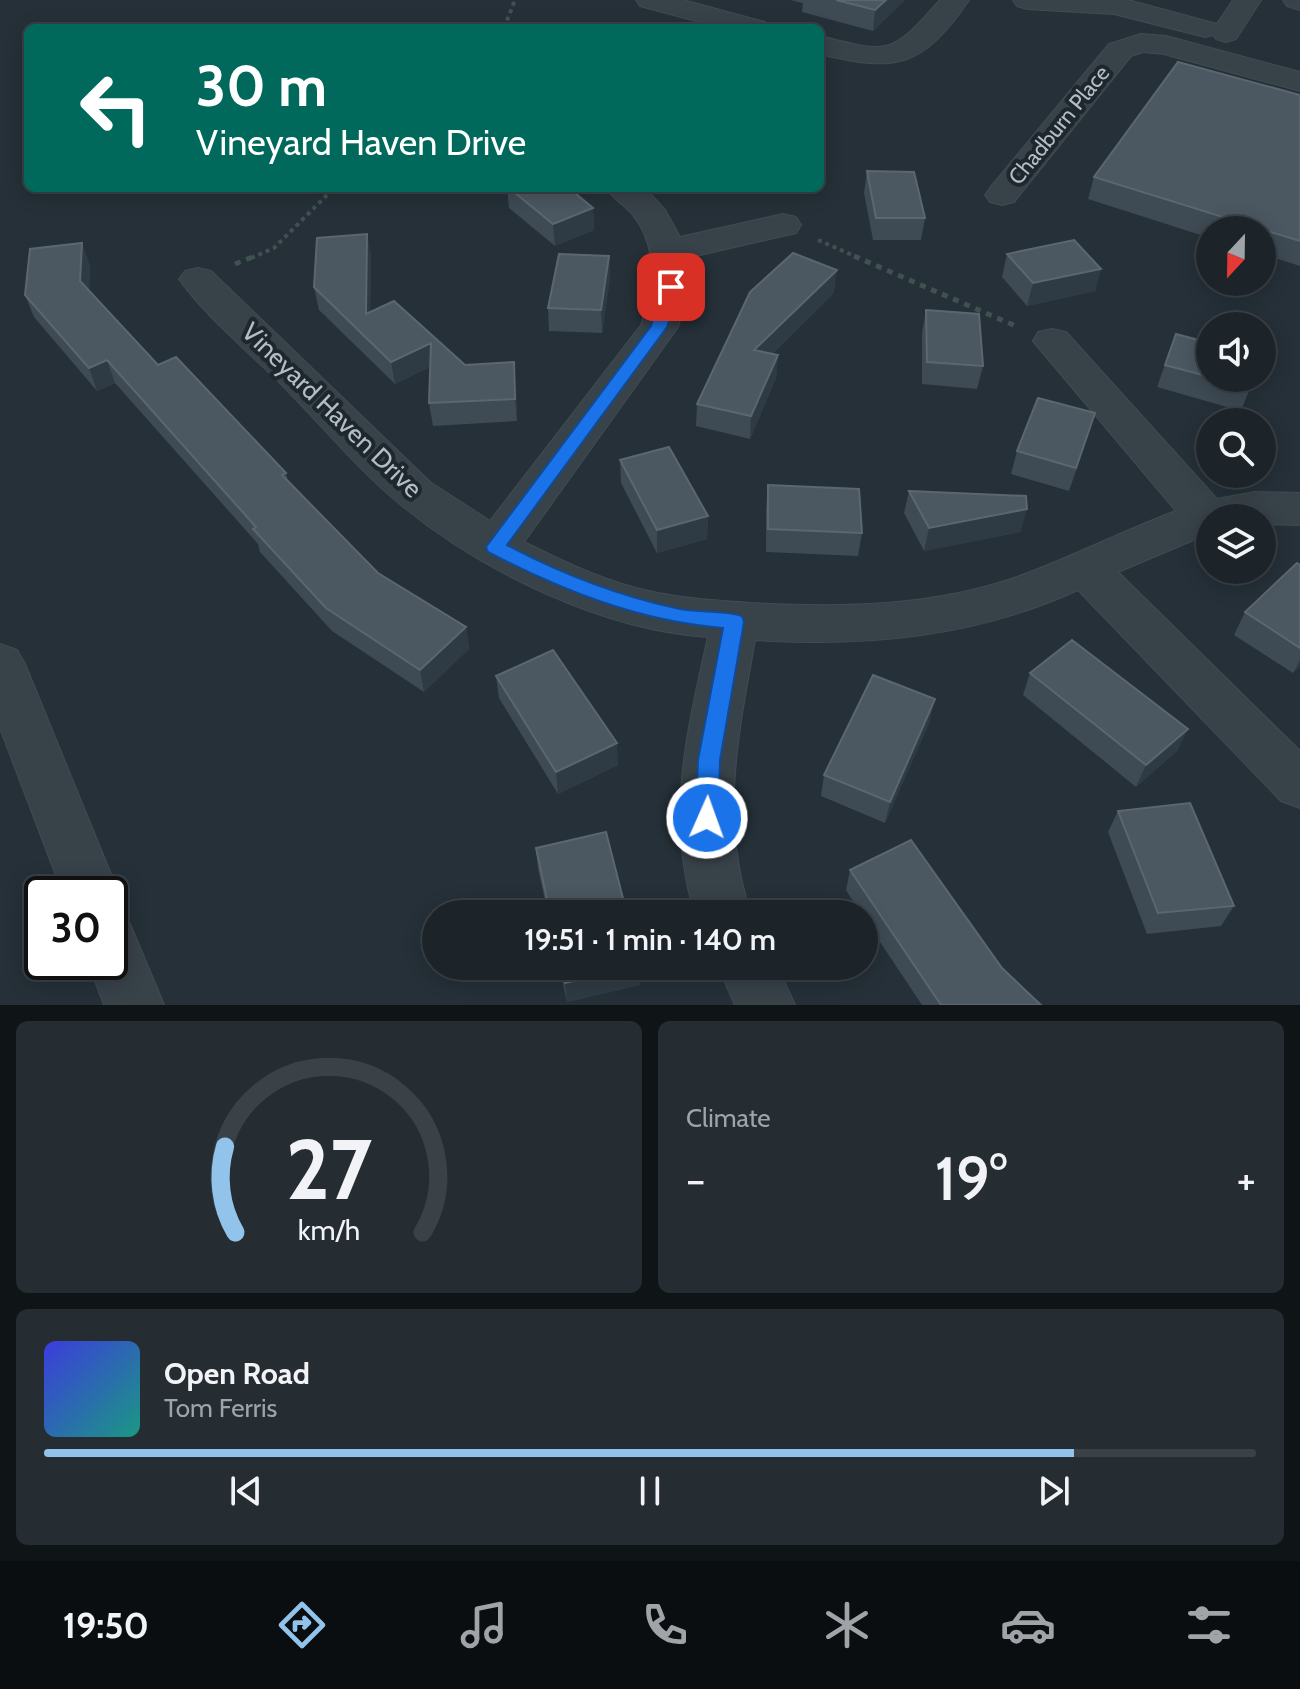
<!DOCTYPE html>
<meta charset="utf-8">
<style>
:root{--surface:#1c242a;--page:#252c32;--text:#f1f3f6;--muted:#a0a4a8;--line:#3a4147;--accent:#92c4eb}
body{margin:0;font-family:Cabin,sans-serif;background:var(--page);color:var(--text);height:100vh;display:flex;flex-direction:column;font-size:30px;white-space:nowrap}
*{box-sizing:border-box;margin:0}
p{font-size:26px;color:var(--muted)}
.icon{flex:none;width:44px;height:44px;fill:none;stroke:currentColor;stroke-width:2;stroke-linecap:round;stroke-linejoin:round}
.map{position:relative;height:1005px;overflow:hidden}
.side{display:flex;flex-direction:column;gap:16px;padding:16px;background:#0f1417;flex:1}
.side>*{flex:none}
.banner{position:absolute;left:24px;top:24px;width:800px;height:168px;border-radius:12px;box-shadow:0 4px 20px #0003,0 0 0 2px var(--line);background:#00695c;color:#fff;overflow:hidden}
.needle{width:52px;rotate:202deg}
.tools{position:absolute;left:1196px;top:216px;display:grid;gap:16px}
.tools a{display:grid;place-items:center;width:80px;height:80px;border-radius:50%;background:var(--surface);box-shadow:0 4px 20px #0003,0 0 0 2px var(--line);font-size:40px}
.speed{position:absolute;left:24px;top:876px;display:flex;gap:16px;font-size:40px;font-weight:700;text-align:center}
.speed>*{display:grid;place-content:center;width:104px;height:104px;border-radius:50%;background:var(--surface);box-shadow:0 4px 20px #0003,0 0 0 2px var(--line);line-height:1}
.speed .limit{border:4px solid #111;border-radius:12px;background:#fff;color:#111}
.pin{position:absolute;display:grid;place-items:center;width:68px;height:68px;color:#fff;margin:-34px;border-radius:16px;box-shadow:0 4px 12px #0006}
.me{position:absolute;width:88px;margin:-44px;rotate:2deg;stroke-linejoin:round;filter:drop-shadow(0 0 6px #0008)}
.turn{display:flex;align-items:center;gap:28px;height:168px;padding:0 40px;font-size:36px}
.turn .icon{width:104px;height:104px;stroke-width:2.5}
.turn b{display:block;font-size:56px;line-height:68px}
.big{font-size:60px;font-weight:600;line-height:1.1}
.side .card{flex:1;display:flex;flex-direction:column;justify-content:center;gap:12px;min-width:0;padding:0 28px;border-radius:12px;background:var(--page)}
.side .dial{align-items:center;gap:0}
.dial svg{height:208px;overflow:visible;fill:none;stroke:var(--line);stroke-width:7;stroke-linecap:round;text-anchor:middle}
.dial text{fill:var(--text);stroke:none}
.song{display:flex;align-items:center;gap:24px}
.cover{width:96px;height:96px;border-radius:12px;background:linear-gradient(135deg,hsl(240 70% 55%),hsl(170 70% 35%))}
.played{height:8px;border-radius:4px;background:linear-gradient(90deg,var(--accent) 85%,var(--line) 85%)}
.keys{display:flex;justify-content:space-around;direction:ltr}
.heat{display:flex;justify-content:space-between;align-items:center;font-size:44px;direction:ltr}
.side .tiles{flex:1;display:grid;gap:16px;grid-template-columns:1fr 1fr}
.card:last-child{grid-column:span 2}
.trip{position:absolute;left:422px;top:900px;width:456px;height:80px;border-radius:40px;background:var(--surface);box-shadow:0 4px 20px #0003,0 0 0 2px var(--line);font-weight:600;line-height:80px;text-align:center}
.tabs{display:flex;height:128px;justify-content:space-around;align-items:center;background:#0b0e11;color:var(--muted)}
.tabs .icon{width:56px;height:56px}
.tabs .on{color:var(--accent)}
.tabs b{font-size:36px;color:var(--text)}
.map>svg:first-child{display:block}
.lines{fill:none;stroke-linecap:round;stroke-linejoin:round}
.minor-casing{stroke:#424b52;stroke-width:2}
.tertiary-casing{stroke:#424b52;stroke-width:2}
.path-far1{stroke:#405250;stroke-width:4;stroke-dasharray:4 4;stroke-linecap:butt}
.path{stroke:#405250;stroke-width:5;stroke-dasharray:6 6;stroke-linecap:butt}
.minor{fill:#384249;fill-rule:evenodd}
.tertiary{fill:#384249;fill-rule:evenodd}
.wall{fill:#3e4b54}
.shaded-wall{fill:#2f3b44}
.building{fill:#4b5761;stroke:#5b6770;stroke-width:2}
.route{fill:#1a73e8;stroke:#114b97;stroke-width:2}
.labels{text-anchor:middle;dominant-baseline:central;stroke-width:8;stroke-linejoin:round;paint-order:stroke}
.far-street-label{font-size:22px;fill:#b4bdc5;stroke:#1e272e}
.street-label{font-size:26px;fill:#b4bdc5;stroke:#1e272e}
</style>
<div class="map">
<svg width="1300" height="1005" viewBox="0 0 1300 1005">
<rect width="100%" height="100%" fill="#253038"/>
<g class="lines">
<defs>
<path id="minor" d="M636,0H683L765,22L770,28H722L640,6Z
M940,0H969C923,67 897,73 820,54V36C891,54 891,55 940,0Z
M1013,0H1128L1217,24L1233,0H1261L1236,39L1226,42L1216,39L1213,35L1205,37L1114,14L1027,9L1017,6Z
M1283,0H1300V10L1287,6Z
M1141,34L1166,36L1300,72V91L1164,54L1143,52L1131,56L1014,202L1002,205L990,202L985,195L990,188L1109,44Z
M606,188H645L665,210L680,237L783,214L796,217L801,225L796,233L687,258L689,290L678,327L524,542C560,560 596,577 636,588C673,598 711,600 750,603C842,608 937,607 1025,574C1076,555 1125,530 1176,511L1033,341L1038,332L1052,329L1066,332L1217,499L1255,492L1300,493V525L1262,524V518H1210V533L1118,572L1300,751V808L1281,801L1078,590C975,637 867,647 755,640C738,735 719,820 751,914H695C665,818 687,732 708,637C602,630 481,571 400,504C359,471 319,422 281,384C249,352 204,315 179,279L185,271L198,268L211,271L430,482L490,521L641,325C654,288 659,248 633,215C625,205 613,199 606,188Z
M718,966H777L795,1005H735Z"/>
<path id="tertiary" d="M0,644L17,650L25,664L119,894L111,912L110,894H63L0,728Z
M110,916L130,924L164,1005H104L88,962H110Z"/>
</defs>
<use href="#minor" class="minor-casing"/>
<use href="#tertiary" class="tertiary-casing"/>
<path class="path-far1" d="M504,28L515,0
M818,240L859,258
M251,258L274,248L329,193L339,188"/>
<path class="path" d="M854,256L1018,327
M235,264L255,256"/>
<use href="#minor" class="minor"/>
<use href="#tertiary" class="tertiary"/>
</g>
<path class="wall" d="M790,0H905L873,31L802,12L803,3Z
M1300,95V266L1262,254V230H1210V238L1088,199L1094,177Z
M867,171L925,218L921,240H873L864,193Z
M507,188H569L593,208L594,230L555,246L509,208Z
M367,234L371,256L370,312L465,365L516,385L517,421L433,426L429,403L430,367L395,384L319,310L314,287Z
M1007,254L1101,269L1095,291L1027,306L1002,277Z
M609,256L610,278L602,333L549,331L548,308Z
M90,265L89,291L158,365L286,473L288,481L378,573L466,627L469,649L424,692L332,631L260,552L258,544L115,383L97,391L34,317L25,295Z
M834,293L772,354L778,355L776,378L750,439L696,426L697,404Z
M926,310L983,366L977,389L922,384V333Z
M1176,334L1210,343V378H1254L1241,411L1157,387Z
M1088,436L1069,491L1011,474L1017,451Z
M620,460L708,516L707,539L657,553L621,483Z
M768,485L862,533L858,556L766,552V508Z
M909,491L1027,509L1020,532L924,551L904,513Z
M1300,565V666L1293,673L1234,635L1245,612Z
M1030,673L1178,750L1136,787L1023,695Z
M496,676L618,765L558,794L499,698Z
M930,721L885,823L821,796L824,775Z
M1118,811L1234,906L1221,926L1147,934L1108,832Z
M536,848L627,914H548L538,869Z
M850,870L1002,968L1041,1005H922L864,918V914H861L846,890Z
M559,966H640V985L567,1002Z"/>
<path class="shaded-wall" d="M886,0H905L873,31L875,10Z
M593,208L594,230L555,246L553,224Z
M367,234L371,256L370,336L366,314Z
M82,243L90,265L88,303L80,281Z
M609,256L610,278L602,333L601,310Z
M1101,269L1095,291L1027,306L1033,283Z
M837,270L834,293L752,373L754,350Z
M431,343L435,365L395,384L391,362Z
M778,355L776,378L750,439L751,416Z
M107,360L115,383L97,391L89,368Z
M514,362L516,385L517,421L515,399Z
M1027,509L1020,532L924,551L929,528Z
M708,516L707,539L657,553V530Z
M466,627L469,649L424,692L420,670Z
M1300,660V666L1293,673Z
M935,699L930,721L885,823L890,802Z
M1188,729L1178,750L1136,787L1146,765Z
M617,743L618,765L558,794L556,772Z
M636,966H640V985L567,1002L565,983Z"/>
<path class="building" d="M836,0H886L875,10Z
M1178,62L1300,95V241L1094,177Z
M867,171L914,172L925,218H876Z
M509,188H569L593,208L553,224Z
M367,234L366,314L394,301L465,365L514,362L515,399L429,403L431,343L391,362L314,287L317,238Z
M1074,240L1101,269L1033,283L1007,254Z
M82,243L80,281L158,365L176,357L286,473L282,475L378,573L466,627L420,670L326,608L253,529L256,527L107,360L89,368L25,295L30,249Z
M793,253L837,270L754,350L778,355L751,416L697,404L750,292Z
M559,254L609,256L601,310L548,308Z
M926,310L979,314L983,366L927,362Z
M1176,334L1210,343V377L1165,365Z
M1212,378H1254L1251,389Z
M1038,398L1095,413L1076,468L1017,451Z
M669,447L708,516L657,530L620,460Z
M768,485L859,489L862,533L768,529Z
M909,491L1026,496L1027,509L929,528Z
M1297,563L1300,565V648L1245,612Z
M1072,640L1188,729L1146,765L1030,673Z
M553,650L617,743L556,772L496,676Z
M873,675L935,699L890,802L824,775Z
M1190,803L1234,906L1158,913L1118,811Z
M606,832L627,914H550L536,848Z
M911,840L1002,968L1041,1005H941L850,870Z
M561,966H636L565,983Z"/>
<path class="route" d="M671,283L679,287L667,327L507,545C562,574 619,596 680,609C700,613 722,610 742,616L744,622L720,760L718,818L715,825L707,828L699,825L696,818L698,760L723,628C639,621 563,591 488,552L486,547L651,326L663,287Z"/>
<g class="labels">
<g class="far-street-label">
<text transform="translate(1059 125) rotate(-51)">Chadburn Place</text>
</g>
<g class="street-label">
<text transform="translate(332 410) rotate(44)">Vineyard Haven Drive</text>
</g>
</g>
</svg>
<div class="tools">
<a><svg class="needle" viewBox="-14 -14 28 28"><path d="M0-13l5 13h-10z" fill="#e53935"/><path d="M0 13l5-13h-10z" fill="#a0a4a8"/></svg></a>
<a><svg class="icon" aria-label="sound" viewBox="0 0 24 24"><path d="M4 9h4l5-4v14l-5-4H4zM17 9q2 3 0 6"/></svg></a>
<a><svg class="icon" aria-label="search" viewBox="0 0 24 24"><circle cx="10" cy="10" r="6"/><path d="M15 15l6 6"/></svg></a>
<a><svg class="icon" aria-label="layers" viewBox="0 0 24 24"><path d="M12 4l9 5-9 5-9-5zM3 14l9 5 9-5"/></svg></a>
</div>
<div class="speed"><div class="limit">30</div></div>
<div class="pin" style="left:671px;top:287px;background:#d93025"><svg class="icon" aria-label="arrive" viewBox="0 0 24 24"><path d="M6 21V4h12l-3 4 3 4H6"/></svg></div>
<svg class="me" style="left:707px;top:818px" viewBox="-20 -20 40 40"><circle r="17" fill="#1a73e8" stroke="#fff" stroke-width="3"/><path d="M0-11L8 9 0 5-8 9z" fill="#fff"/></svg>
<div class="trip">19:51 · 1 min · 140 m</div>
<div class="banner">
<div class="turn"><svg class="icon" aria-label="left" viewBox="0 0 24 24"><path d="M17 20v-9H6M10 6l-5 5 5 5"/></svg><div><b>30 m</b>Vineyard Haven Drive</div></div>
</div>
</div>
<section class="side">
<div class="tiles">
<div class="card dial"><svg viewBox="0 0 100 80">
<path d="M14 69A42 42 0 1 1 86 69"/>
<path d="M14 69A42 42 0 0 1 10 36" stroke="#92c4eb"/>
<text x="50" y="56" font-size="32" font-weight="700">27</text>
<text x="50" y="72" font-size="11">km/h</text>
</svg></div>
<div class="card"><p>Climate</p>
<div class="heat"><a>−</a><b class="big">19°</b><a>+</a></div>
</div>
<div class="card">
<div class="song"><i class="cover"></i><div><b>Open Road</b><p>Tom Ferris</p></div></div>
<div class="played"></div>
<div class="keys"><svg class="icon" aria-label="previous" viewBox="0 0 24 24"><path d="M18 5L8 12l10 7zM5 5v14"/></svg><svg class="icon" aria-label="pause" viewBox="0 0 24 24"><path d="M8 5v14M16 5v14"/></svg><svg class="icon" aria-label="next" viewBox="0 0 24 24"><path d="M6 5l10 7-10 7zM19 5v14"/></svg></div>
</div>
</div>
</section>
<nav class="tabs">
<b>19:50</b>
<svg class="icon on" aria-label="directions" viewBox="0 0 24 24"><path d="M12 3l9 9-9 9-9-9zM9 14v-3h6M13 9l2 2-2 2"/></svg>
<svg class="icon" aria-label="music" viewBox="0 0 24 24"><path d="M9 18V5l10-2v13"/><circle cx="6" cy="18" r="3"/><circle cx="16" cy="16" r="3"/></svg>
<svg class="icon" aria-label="phone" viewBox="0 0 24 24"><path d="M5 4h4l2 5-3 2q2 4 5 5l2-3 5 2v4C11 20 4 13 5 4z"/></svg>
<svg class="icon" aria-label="climate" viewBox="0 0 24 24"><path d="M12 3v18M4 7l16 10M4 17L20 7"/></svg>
<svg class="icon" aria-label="car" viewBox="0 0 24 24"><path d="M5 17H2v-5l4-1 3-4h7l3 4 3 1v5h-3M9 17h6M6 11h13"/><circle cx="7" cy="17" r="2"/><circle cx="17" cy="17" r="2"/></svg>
<svg class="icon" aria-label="filters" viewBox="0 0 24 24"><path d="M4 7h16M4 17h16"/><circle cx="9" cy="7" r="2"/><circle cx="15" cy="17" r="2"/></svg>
</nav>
